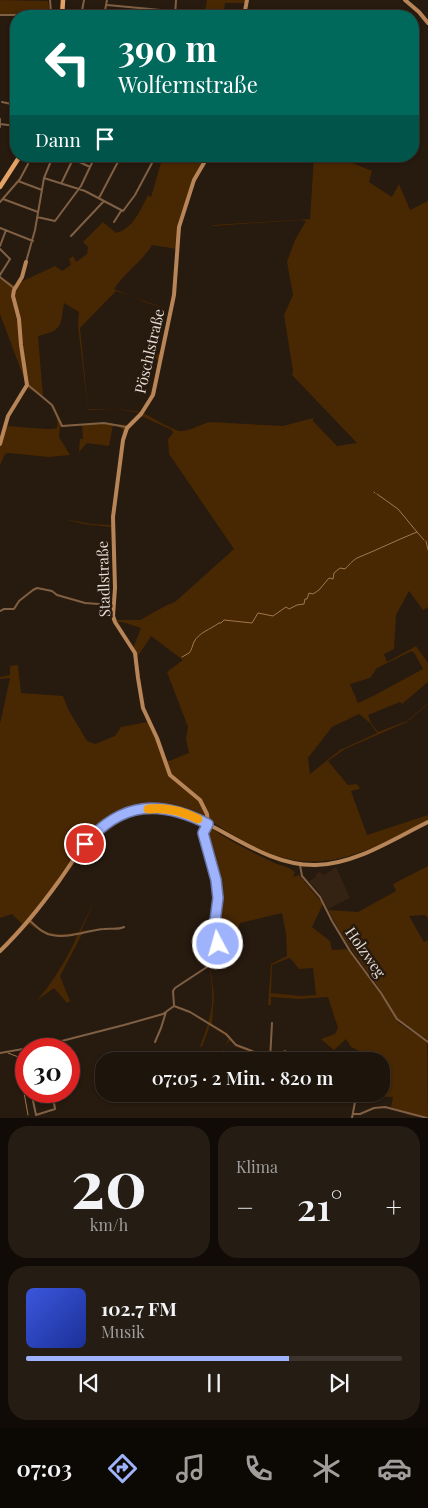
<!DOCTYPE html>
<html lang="de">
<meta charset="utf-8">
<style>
:root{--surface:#1d140b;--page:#251d14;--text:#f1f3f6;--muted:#a09e9d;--line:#3b332c;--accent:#9fb3fd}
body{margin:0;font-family:"Playfair Display",serif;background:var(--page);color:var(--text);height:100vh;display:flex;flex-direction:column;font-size:19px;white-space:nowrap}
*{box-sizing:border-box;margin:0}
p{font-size:16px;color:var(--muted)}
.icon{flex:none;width:28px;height:28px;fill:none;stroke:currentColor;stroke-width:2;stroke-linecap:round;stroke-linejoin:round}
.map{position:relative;height:1118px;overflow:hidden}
.drawer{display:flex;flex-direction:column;gap:8px;padding:8px;background:#100b06;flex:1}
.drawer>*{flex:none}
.banner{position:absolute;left:10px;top:10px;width:409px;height:152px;border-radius:20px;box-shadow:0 1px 4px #0004,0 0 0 1px var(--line);background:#00695c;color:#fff;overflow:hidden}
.speed{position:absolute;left:15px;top:1038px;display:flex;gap:10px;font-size:25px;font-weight:700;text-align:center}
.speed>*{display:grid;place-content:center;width:65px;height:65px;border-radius:50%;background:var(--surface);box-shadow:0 1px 4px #0004,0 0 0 1px var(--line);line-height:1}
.speed .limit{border:8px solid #d22;background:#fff;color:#111}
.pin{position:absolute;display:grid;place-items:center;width:42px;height:42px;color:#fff;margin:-21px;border:2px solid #fff;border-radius:50%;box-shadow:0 1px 5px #0007}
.me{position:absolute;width:55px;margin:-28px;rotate:354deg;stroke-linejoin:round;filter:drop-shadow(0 0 4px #0008)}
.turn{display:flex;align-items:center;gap:18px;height:105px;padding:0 25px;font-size:22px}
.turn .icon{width:65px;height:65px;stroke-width:2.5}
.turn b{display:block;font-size:35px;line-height:42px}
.then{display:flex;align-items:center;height:48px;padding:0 25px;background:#0003;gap:10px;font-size:19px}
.big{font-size:38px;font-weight:600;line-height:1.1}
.drawer .tile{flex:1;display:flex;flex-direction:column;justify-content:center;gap:8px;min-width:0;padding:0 18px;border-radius:20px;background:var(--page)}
.drawer .dial{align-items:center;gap:0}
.dial b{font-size:65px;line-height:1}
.song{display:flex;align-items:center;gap:15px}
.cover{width:60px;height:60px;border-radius:8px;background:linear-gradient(135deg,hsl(230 70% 55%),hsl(230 70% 35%))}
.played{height:5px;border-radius:2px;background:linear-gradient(90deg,var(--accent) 70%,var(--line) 70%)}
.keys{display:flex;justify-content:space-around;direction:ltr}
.heat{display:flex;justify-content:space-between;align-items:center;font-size:28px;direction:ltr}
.drawer .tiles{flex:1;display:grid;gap:8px;grid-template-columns:1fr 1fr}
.tile:last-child{grid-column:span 2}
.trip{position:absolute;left:95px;top:1052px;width:295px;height:50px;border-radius:20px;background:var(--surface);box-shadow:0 1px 4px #0004,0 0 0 1px var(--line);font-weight:600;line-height:50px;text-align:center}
.tabs{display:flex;height:80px;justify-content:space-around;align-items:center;background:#0c0804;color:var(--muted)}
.tabs .icon{width:35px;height:35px}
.tabs .on{color:var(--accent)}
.tabs b{font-size:22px;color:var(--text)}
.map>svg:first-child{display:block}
.built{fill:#342212}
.green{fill:#482703;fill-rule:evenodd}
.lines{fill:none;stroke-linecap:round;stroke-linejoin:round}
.stream{stroke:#a1784a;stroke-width:1}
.street{stroke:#806044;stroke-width:2}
.secondary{stroke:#b88558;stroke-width:4}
.primary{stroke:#e4a267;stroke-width:4.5}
.route-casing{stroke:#6774a4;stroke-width:12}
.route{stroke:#9fb3fd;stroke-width:9}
.slow{stroke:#f59e0b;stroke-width:9}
.labels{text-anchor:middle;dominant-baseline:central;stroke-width:5;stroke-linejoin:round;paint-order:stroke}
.street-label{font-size:15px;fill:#e5dcd5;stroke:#271a0f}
</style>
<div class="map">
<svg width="428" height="1118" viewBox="0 0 428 1118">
<rect width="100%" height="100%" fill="#271a0f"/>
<path class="built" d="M336,867L350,898L328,909L319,892L309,881L316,877L315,875L319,872L324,875Z"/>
<path class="green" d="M0,0L48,1L50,12L48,14H0Z
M207,0H248L245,3H225L223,16H204Z
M163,156H193L194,161L200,158V156H209L193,185L185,207L180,232L176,288L151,401L144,413C148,416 176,431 179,431C189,432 200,424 210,422L283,426L313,418V421L337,446L357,443L292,375L293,371L284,315L293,295L287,262L295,240L306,221L300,220L213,226V225L310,219L314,156H346L345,160L372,171L369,182L392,197L399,184L410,210L428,201V607L423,610L409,591L396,615L394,649L384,654L387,662L416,646L428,663V682L402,704L400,702L368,715L371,723L378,732L407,721L428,703V704L407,722L345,749L328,761L348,785L356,784L360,787L359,789L351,791L367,835L428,815V820C381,844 335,873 280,857C255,850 233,835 212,822L205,825C183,813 159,807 134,813L91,842L32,920C44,937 61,935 79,932L96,898L81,931L91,930V932L82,934L60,976L70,1001L67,1003L54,988L36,1001C48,990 73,950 77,935L51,936L43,933L29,924L0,954V948L22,924L12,914L0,918V724L10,678L0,679V677L10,675V666L18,665L21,693L63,696L68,709L87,741L95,744L115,736L121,727L147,722L142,708L133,648L141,628L122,622H113L111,608L106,605L88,604L54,595L57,594L89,603L110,604L113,602L114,585L111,527L83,524L64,519L92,524L111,525L123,430L120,427L113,425L109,446L87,443L79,452L80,439H83L82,425L60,427L59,437L70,455L49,457L8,453L5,454L0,465V439L5,422L25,385V381L0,314V277L14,285L55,266L62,271L71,265L69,259L73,256L76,262L87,254L88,247L83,242L103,222L116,233C133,229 141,209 148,195L151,197ZM152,245L177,249L170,310L147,303L114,289C125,272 143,261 152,245ZM116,291L170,310L164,340L159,354L151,355L150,359L155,358L158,360C155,380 152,395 141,412L117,409H88L80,328ZM64,303L79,312L78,326L88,410L116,409L140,413L128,425L105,423L63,425L54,406L43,396L38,336C63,330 60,327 64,303ZM27,388C42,395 61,410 57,428C49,431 18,426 6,426L11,412ZM141,416L172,430L173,433L168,439L169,454L234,549L175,602L167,605L140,620H115L114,608V517L125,437L130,427ZM151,636L183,660L167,672L188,727L186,739L189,753L169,761L167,760L144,707L138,661V656ZM412,651L415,654L423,669L373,696L358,703L350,684L370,678L377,668ZM359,714L370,723L377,733L340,750L310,774L308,758L332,727Z
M207,827L211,828C231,842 255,854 277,864C284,866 289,867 295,872L293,877L299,875L323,904L312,927L330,941L332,950L348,949L380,993L399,1023L427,1042L428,1118L409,1115L391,1108L393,1097L375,1096V1094H381V1061H376L375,1059L351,1047L346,1039L334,1050L321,1039L335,1034L338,1028L328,997L299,999L271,997V1005H268L271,964L287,956L286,933L282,913L240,923C234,941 226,955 210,966L214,994L212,1024L227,1033L236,1044L258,1052L256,1054L237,1047L230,1040L225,1046L220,1061H218L229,1038L210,1025L202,1047L200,1046C213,1013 215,1000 209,965C215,958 218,951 215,941L219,940L217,958C230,948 234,942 232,926L215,930L219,896L210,855V846L205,837ZM289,958L292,960L299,969L313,968L316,995L301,996L271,993L272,965Z
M428,866V918L425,915L409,916L424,942L428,940V1040L398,1019L379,988L343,937L328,910L358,912L396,891L393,884Z"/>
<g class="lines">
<path class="stream" d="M374,492L375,493
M377,494L398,509L417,532
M426,541L428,550
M182,657L189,653C192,650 192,646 194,642C198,633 211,629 219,623H221L224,620L252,623L258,613L273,616L286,607L289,609L297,605L304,604L305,599H307L309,593L313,594L319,590L329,578L333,579L334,573L340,568L345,569C348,566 353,560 357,558C377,550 397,540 417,532L424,540
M8,1053L21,1058L20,1070L28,1115"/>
<path class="street" d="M107,5L193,13
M0,15H48L51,12L50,0
M81,16L84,0
M104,16L107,0
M175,16L176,0
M2,102L16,105
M0,119V127
M0,124L16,126
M90,167L94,159
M44,178L85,191L123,211L135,195L152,163V160L146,156
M18,181L42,190
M99,198L121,156
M3,199L38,212
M0,202L20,179L28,164
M37,217L55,221L81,186L90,167L73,159L62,182
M114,222L121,211
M0,228L33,241
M71,236L104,201
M0,246L6,230
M0,249L10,259L0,275
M26,262L35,230L44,178L53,156
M0,277L15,289
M28,385L52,405L62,426L104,423L126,427
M0,611L4,609H14L19,601L33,590L37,588L52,591L57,595L85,603L113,605
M300,865L302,876L320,897L332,921L350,951L381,993L397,1019L428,1042
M29,920C36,926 43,934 52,935C69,939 88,930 104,929C111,928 118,930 124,927
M174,1005L173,991L175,988L210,965L216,958L218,949L214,929L218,898L216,880L203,833L208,824
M155,1042L161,1028L166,1012
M0,1053L46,1045L124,1025L163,1014L174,1006L190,1012L226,1034L236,1045L252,1051L270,1061
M270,1060L272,1023
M270,1060L285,1051
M31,1091L36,1115L55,1109L52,1091
M354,1114H360L374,1108L385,1107L427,1118
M352,1118L355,1102L354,1094"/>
<path class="secondary" d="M405,0L419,12L428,23
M244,16L247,0
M208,156L194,180L179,227L174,295L153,395L141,414L127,428L123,440L113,517L115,588L113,616L115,622L135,653L138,678L143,708L157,738L170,775L200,800L207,814L208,824
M0,444L8,416L27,385L21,345L19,319L13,296L14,290L22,277L26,262
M0,951C22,930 41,906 59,881C74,860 87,835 110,821C186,775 239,867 316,865C356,864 393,839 428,822"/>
<path class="primary" d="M62,16L63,0
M0,187L20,156"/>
</g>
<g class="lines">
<defs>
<path id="route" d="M85,844C122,801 160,800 208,824L203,833L216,880L218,898L214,929L218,944"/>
</defs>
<use href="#route" class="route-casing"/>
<use href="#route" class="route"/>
<path class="slow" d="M148,809C165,807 182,811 198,819"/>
</g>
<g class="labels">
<g class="street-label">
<text transform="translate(149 351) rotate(-77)">Pöschlstraße</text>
<text transform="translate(103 579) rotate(-92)">Stadlstraße</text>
<text transform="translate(366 952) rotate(55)">Holzweg</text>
</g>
</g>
</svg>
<div class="speed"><div class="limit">30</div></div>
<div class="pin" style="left:85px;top:844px;background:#d93025"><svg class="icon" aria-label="arrive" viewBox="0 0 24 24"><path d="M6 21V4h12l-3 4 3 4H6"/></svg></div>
<svg class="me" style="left:218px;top:944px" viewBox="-20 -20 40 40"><circle r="17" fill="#9fb3fd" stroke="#fff" stroke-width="3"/><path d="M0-11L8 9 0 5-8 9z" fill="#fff"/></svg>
<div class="trip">07:05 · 2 Min. · 820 m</div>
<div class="banner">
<div class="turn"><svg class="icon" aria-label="left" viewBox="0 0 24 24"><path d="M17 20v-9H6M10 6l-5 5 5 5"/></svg><div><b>390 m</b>Wolfernstraße</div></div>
<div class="then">Dann<svg class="icon" aria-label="arrive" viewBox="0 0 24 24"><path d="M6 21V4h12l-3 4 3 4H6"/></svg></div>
</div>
</div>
<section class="drawer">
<div class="tiles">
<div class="tile dial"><b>20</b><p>km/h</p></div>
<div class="tile"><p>Klima</p>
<div class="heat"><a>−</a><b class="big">21°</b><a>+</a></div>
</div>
<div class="tile">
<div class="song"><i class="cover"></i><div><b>102.7 FM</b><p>Musik</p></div></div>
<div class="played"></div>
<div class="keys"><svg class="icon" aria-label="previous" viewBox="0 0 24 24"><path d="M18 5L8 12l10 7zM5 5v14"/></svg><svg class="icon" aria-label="pause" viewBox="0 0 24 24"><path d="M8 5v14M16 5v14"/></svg><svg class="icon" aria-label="next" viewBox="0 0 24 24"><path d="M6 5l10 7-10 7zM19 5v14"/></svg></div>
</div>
</div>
</section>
<nav class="tabs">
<b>07:03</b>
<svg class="icon on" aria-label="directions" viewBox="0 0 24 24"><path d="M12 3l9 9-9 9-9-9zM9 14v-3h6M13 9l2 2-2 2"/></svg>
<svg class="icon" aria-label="music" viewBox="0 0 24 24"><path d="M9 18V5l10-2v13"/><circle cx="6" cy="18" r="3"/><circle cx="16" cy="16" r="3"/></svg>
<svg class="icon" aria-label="phone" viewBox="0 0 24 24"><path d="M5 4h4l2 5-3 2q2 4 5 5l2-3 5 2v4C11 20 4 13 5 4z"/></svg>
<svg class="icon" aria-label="climate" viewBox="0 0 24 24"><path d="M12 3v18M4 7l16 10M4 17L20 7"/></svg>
<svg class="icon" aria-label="car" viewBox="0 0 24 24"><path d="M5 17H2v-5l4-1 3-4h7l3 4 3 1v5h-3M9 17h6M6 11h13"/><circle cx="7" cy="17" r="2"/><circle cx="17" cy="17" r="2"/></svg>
</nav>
